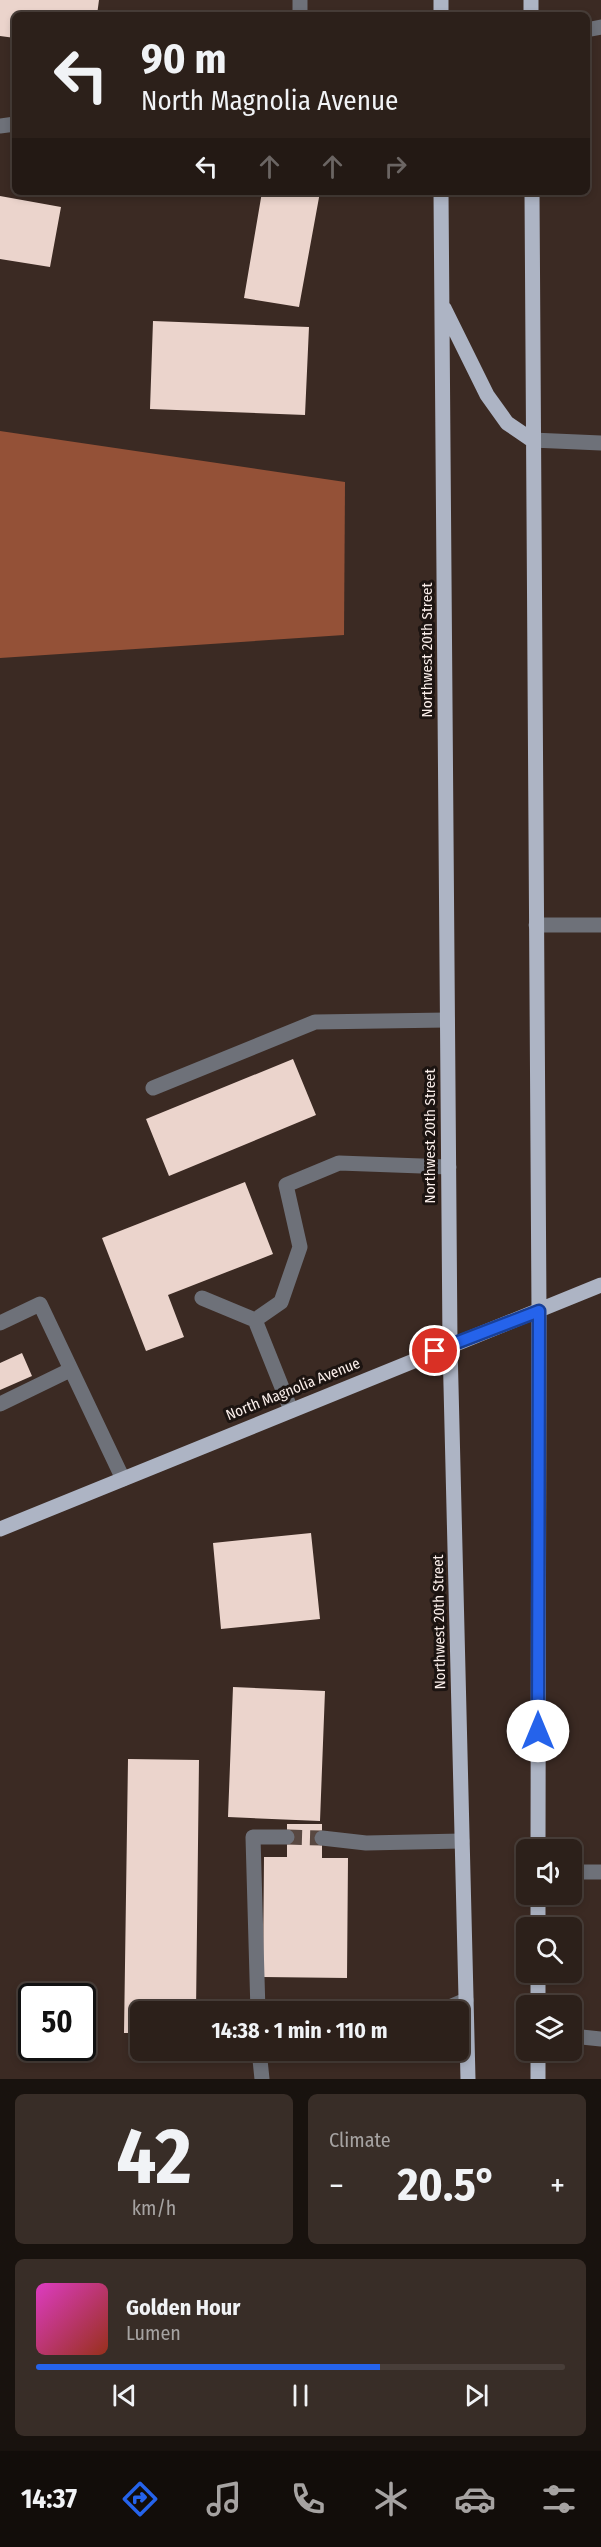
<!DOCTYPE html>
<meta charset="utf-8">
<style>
:root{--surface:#2c201a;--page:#382d27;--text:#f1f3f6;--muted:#a6a3a2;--line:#483e39;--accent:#2563eb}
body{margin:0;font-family:"Fira Sans Condensed",sans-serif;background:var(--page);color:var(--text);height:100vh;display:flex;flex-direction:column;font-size:22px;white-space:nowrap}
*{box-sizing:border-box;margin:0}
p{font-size:20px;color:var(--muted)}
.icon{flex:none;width:33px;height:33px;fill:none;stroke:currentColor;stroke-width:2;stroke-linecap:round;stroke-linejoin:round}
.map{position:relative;height:2079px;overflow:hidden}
.details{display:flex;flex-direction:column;gap:15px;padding:15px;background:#18120e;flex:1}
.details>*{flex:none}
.banner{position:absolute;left:12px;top:12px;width:578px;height:183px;border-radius:9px;box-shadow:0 3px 9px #0003,0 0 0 2px var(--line);background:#2c201a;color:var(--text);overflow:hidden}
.tools{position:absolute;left:516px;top:1839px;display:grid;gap:12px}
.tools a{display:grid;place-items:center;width:66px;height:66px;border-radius:9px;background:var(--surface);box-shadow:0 3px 9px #0003,0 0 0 2px var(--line);font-size:30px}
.speed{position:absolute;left:18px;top:1983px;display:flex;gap:12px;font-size:30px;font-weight:700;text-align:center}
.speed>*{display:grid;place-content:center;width:78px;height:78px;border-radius:50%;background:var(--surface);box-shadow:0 3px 9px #0003,0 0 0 2px var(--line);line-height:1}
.speed .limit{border:3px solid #111;border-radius:9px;background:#fff;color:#111}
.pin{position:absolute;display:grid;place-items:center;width:51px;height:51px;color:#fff;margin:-26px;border:3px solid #fff;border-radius:50%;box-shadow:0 2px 6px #0007}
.me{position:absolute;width:66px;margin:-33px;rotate:0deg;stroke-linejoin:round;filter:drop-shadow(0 0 4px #0008)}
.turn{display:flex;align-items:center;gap:21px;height:126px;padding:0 30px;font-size:27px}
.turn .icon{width:78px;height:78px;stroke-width:2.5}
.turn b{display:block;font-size:42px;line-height:51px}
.lanes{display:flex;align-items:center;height:57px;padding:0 30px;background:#0003;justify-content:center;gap:30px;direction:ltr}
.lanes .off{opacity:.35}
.big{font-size:45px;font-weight:700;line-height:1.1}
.details .tile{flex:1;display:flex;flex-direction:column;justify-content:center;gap:9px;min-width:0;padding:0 21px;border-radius:9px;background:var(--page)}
.details .dial{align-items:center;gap:0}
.dial b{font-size:78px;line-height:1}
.song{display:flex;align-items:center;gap:18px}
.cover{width:72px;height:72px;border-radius:9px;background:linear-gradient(135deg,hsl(310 70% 55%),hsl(10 70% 35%))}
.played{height:6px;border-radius:3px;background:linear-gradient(90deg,var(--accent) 65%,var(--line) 65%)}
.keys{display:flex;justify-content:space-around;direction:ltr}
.heat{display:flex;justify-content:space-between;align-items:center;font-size:33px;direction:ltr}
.details .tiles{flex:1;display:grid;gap:15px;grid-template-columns:1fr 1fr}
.tile:last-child{grid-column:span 2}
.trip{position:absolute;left:130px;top:2001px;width:339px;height:60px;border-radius:9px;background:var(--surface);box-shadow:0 3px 9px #0003,0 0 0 2px var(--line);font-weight:700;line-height:60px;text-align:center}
.tab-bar{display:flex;height:96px;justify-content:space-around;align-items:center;background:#120d0a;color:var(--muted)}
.tab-bar .icon{width:42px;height:42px}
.tab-bar .on{color:var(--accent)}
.tab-bar b{font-size:27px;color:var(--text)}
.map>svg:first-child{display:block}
.forest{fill:#945137}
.building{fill:#ebd4cc}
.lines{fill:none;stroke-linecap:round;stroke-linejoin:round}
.minor-tunnel{stroke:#584841;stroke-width:15;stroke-dasharray:15 8;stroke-linecap:butt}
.minor{stroke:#6e7179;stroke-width:15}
.major{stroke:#adb4c4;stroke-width:15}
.route-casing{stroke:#184099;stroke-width:15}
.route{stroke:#2563eb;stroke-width:10}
.labels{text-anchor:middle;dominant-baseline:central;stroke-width:6;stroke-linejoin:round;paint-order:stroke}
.street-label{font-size:15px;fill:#fbefeb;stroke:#1c1411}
</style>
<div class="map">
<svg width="601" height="2079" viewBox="0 0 601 2079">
<rect width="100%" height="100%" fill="#3b2a23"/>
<path class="forest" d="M0,431L345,482L344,635L0,658Z"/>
<path class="building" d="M0,0H99L97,15H15V38L0,36Z
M262,192H320L299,307L244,298Z
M0,196L61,207L50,267L0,259Z
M153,321L309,327L305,415L150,409Z
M293,1059L316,1115L169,1176L146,1119Z
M245,1182L273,1254L168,1295L184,1337L146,1351L102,1238Z
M22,1353L32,1376L0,1390V1363Z
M311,1533L320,1619L221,1629L213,1543Z
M233,1687L325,1691L320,1821L228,1817Z
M128,1759L199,1760L196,2012H141V2033H124Z
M287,1824H322V1858H348L347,1978L263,1977L264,1857H287Z"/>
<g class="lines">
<path class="minor-tunnel" d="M287,1837L322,1838"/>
<path class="minor" d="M300,15V0
M586,30L601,27
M0,126L15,124
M532,440L601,443
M536,925H601
M153,1088L315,1022L447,1020
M202,1298L255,1320
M0,1323L40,1304L123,1479
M0,1404L70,1370
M291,1410L255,1320L281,1302L300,1247L286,1185L339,1163L449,1167
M322,1838L366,1843L462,1841
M572,1872H601
M258,2012L253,1837H287
M438,2012L466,2000
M572,2036L601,2039
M259,2050L262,2079
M259,2054L312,2050"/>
<path class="major" d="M441,0V15
M531,0V15
M441,192L450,1345L468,2079
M532,192L539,1311L538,1850
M444,308L487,395L507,423L532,440
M0,1529L601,1285
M538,1928V1894
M538,2006V1972
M538,2079V2050"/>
</g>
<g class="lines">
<defs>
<path id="route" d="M435,1351L539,1311L538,1731"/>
</defs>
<use href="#route" class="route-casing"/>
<use href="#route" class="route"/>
</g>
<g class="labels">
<g class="street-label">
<text transform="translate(427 650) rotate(-90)">Northwest 20th Street</text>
<text transform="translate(430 1136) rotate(-90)">Northwest 20th Street</text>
<text transform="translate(293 1389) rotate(-22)">North Magnolia Avenue</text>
<text transform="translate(439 1622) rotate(-91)">Northwest 20th Street</text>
</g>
</g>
</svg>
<div class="tools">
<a><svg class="icon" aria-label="sound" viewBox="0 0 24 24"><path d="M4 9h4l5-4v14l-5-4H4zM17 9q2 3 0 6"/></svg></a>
<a><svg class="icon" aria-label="search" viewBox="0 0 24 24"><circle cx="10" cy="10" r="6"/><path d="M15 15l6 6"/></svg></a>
<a><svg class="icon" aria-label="layers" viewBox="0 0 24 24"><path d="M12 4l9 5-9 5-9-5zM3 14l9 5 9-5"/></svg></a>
</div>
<div class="speed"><div class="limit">50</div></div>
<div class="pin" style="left:435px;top:1351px;background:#d93025"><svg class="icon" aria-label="arrive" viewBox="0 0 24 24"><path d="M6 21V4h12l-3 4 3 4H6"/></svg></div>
<svg class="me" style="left:538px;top:1731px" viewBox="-20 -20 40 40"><circle r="19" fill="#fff"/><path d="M0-13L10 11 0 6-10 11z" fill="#2563eb"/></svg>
<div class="trip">14:38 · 1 min · 110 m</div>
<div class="banner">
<div class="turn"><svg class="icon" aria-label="left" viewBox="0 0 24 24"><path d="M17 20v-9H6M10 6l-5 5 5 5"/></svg><div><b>90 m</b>North Magnolia Avenue</div></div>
<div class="lanes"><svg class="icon" aria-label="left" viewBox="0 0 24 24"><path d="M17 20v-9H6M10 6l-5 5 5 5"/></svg><svg class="icon off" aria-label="ahead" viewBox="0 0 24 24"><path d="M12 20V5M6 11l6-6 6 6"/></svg><svg class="icon off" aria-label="ahead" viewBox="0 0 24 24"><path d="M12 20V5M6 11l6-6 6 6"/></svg><svg class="icon off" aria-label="right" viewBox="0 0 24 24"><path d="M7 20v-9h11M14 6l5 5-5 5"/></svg></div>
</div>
</div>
<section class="details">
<div class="tiles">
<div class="tile dial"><b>42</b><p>km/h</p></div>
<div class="tile"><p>Climate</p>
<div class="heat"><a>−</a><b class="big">20.5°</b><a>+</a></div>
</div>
<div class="tile">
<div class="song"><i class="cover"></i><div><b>Golden Hour</b><p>Lumen</p></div></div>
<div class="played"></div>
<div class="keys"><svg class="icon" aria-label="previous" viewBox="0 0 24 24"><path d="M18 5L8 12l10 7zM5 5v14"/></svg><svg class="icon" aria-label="pause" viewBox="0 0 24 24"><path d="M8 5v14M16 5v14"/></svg><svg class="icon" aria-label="next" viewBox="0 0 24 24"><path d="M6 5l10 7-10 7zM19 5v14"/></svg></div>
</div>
</div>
</section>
<nav class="tab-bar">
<b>14:37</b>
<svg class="icon on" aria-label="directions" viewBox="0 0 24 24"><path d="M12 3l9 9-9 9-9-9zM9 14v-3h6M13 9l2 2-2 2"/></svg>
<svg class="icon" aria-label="music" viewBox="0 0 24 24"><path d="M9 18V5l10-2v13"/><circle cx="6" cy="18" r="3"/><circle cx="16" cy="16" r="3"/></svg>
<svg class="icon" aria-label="phone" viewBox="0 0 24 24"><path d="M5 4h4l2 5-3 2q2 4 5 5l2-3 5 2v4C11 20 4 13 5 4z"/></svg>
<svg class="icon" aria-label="climate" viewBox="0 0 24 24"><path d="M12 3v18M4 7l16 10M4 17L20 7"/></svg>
<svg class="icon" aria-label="car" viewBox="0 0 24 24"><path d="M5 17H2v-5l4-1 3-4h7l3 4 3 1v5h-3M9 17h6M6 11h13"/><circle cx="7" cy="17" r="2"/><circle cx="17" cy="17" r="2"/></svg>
<svg class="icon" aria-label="filters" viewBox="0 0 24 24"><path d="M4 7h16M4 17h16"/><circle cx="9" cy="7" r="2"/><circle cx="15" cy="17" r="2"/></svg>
</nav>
